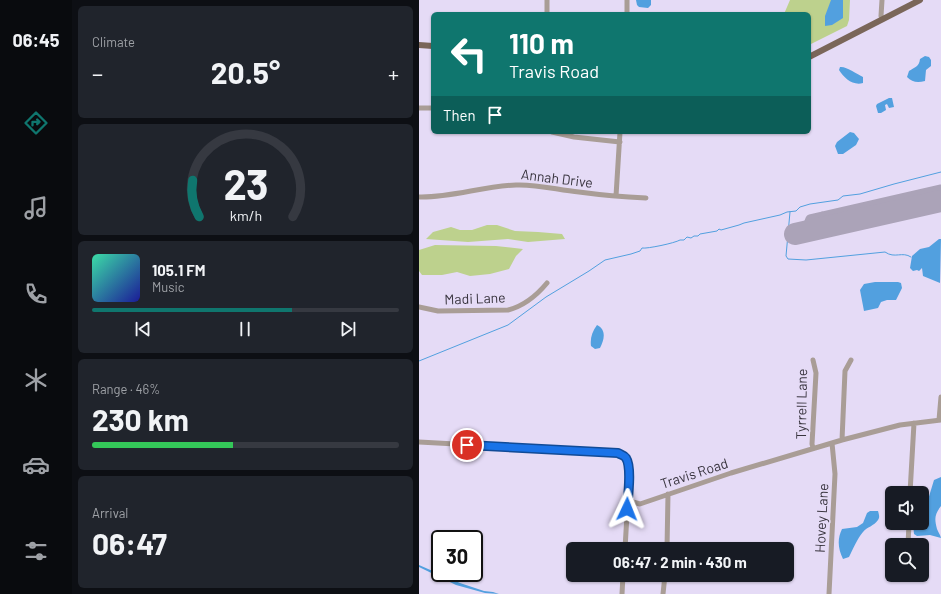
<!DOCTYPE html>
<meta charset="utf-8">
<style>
:root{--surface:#171b24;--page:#20242c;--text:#f1f3f6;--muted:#9ea1a6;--line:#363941;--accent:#0f766e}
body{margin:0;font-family:Barlow,sans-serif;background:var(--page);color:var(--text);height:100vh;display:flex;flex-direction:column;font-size:15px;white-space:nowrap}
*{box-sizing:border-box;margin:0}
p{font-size:13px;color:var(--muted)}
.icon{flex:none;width:22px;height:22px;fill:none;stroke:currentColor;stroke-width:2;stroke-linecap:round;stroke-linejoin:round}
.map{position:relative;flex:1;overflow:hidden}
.panel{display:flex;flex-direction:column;gap:6px;padding:6px;background:#0d0f14;width:347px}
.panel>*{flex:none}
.hud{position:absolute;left:12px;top:12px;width:380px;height:122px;border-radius:6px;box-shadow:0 1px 3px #0004;background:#0f766e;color:#fff;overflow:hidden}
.fabs{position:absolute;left:466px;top:486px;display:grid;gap:8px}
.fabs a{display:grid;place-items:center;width:44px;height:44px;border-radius:6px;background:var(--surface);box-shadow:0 1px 3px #0004;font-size:20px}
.speed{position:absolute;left:12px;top:530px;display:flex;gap:8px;font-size:20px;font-weight:700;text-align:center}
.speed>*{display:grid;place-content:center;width:52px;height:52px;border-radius:50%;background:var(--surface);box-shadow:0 1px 3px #0004;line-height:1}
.speed .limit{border:2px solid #111;border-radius:6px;background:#fff;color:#111}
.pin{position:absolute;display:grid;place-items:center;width:34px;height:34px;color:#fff;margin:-17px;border:2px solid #fff;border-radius:50%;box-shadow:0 1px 4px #0007}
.me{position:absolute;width:44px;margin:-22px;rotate:2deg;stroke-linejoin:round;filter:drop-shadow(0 0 3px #0008)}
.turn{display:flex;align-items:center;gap:14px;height:84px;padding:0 12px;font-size:18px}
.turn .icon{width:52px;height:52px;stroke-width:2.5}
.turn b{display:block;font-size:28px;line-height:34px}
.then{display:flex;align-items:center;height:38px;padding:0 12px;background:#0003;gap:8px;font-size:15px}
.big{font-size:30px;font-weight:700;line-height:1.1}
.panel .card{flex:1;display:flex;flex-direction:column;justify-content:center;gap:6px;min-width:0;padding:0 14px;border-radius:6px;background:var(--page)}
.panel .dial{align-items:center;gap:0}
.dial svg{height:104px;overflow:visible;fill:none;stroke:var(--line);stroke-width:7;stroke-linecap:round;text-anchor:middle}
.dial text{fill:var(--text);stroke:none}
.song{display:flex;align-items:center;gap:12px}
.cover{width:48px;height:48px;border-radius:6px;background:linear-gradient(135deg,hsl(160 70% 55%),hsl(240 70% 35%))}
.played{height:4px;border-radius:2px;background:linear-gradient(90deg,var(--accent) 65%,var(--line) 65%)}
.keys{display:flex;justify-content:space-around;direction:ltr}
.heat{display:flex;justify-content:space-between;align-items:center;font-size:22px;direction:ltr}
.charge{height:6px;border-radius:3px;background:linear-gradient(90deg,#34c759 46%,var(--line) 0)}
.trip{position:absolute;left:147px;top:542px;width:228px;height:40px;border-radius:6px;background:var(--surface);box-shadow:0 1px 3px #0004;font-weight:700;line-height:40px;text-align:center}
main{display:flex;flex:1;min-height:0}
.menu{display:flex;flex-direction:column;width:72px;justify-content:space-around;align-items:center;background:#090b0e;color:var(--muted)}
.menu .icon{width:28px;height:28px}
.menu .on{color:var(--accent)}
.menu b{font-size:18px;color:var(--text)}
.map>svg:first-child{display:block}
.green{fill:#bdd18d}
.water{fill:#52a0df}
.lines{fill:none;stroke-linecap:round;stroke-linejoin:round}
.stream{stroke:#52a0df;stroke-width:1}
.taxiway{stroke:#aba3b8;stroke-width:9}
.runway{stroke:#aba3b8;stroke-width:22}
.minor{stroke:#a99d96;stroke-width:5}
.major{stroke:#7a6659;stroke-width:6}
.route-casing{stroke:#114b97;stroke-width:10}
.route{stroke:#1a73e8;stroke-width:7}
.labels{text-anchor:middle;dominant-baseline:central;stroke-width:3;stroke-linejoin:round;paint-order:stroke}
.street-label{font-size:14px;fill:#38343e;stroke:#e5dbf6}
</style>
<main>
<nav class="menu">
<b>06:45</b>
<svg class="icon on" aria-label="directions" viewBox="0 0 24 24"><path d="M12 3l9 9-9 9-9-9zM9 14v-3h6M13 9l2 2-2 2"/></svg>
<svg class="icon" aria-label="music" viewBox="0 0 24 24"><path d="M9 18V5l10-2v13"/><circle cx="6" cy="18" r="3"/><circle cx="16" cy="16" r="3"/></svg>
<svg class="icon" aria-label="phone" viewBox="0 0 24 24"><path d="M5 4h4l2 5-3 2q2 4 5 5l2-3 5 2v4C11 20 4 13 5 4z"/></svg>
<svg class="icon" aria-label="climate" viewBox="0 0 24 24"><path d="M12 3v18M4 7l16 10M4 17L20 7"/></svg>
<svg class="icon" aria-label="car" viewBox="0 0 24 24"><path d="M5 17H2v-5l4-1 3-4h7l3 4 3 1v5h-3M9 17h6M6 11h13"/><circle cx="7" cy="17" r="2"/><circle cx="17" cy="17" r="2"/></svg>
<svg class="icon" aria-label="filters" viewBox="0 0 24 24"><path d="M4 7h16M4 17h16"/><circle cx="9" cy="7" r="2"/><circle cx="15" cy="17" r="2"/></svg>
</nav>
<section class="panel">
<div class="card"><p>Climate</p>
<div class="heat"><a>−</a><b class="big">20.5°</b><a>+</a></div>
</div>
<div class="card dial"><svg viewBox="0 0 100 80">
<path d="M14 69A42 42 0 1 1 86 69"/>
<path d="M14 69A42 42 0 0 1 9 41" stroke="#0f766e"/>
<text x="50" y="56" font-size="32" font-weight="700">23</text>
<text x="50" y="72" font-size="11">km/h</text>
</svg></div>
<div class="card">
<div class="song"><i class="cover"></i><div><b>105.1 FM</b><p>Music</p></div></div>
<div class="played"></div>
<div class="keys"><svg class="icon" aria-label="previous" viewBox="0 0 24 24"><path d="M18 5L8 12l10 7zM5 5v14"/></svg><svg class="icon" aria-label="pause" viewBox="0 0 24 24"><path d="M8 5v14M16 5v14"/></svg><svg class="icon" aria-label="next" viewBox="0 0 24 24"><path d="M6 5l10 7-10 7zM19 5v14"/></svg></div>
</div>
<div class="card"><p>Range · 46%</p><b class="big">230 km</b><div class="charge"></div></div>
<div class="card"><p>Arrival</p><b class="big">06:47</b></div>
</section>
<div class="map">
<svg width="522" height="594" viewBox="0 0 522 594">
<rect width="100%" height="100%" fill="#e5dbf6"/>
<path class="green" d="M371,0H431L430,20L428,26L390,45V14H365Z
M68,225H78L96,231L119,232L143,234L146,239L109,242L89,239L49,242L7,239L14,232L32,227L41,230H53Z
M16,245L77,246L104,249L97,256L90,269L71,274L51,276L38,272L23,275H3L0,271V250Z"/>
<path class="water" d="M217,0H232V5L229,8L220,7L218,5Z
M412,0H424V18L413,25L406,26V16Z
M506,56L510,57L512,60V66L507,70L506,81C498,83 493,82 488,77L490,71C496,67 500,67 501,59Z
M421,67C427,66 438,74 444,77V83C434,86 425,78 420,70Z
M470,98H473L475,107L470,108L468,104L466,105L467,110L462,113H459L457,106L458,104Z
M431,132L435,133L440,139L437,145L424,154H419L416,146L418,142Z
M520,239H522L521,283L504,276L503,268L500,271L498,270L494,271L491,268L493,256L501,249L510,247Z
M456,282H479L482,283L483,288L477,300H468L462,302L459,308L445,311L441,290L445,284Z
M178,325C188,330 185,340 181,348L176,349L172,346C171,338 173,332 178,325Z
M522,477V506C516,514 515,518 518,529C519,532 521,534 522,538L511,535L498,536L495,534L494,523H503V507L508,503L515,480Z
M451,511H459C460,515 461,517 459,520C455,526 448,527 444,532C438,539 434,549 430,557L424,559C419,549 418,539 423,529L438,527L444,523L448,513Z
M0,565L41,583L65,591L74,592L80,594L66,593L37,585L0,567Z"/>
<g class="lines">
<path class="stream" d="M371,212L367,256L369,259L387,260L466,252C476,259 483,251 492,257
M0,361L89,325L127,297L170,271L186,260L212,254L221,251L223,248C228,249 256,243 261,240H265L268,237L272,238L275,236H279L281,234L298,231L300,229L302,230L320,225L325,223L361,215L368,212L377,211L381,207L391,204L419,200L424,196L441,194L475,184L522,172"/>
<path class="taxiway" d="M515,191L517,202
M403,216L406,227
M390,231L389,224L391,219L522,189"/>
<path class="runway" d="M376,234L522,201"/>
<path class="minor" d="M463,0L462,16L464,19
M128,14V0
M208,14V0
M0,108H14
M133,132L155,137L201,142
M197,196L201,132
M0,197C32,198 64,186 97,185C118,184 139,190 160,192C182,195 205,197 227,198
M0,307L19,311L89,310C105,306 118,295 128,283
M394,360L397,373L393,444L394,448
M520,420L522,397
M423,440L426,371L432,360
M0,442L199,453L206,456L208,459L210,466L209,494L210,499L214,502L221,504L312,473L423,440L481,425L522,420
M491,493L495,423
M489,545L490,523
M206,549L209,497
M248,549L249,494
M203,594L204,575
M244,594L246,575
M410,594L416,474L413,443"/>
<path class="major" d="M0,45L14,46
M390,57L501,0"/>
</g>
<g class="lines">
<defs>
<path id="route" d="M48,445L199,453C202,455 205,455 207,458C213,467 209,497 208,509"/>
</defs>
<use href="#route" class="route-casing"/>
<use href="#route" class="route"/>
</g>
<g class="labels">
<g class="street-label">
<text transform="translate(138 178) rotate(7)">Annah Drive</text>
<text transform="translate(56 298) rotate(-2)">Madi Lane</text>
<text transform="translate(382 404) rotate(-89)">Tyrrell Lane</text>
<text transform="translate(275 473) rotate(-18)">Travis Road</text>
<text transform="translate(402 518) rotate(-87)">Hovey Lane</text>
</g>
</g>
</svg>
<div class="fabs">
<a><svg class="icon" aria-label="sound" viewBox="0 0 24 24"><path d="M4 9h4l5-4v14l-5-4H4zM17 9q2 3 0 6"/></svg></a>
<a><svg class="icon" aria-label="search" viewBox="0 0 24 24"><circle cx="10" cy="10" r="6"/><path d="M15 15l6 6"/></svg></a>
</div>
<div class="speed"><div class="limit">30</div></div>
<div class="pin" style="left:48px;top:445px;background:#d93025"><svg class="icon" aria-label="arrive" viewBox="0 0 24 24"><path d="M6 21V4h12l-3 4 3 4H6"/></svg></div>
<svg class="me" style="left:208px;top:509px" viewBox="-20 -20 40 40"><path d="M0-17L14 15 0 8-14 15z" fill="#1a73e8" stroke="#fff" stroke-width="4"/></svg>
<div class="trip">06:47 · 2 min · 430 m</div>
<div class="hud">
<div class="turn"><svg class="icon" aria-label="left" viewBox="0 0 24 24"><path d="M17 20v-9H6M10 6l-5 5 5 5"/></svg><div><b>110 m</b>Travis Road</div></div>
<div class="then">Then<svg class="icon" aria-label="arrive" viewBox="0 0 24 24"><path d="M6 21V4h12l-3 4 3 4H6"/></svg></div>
</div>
</div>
</main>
